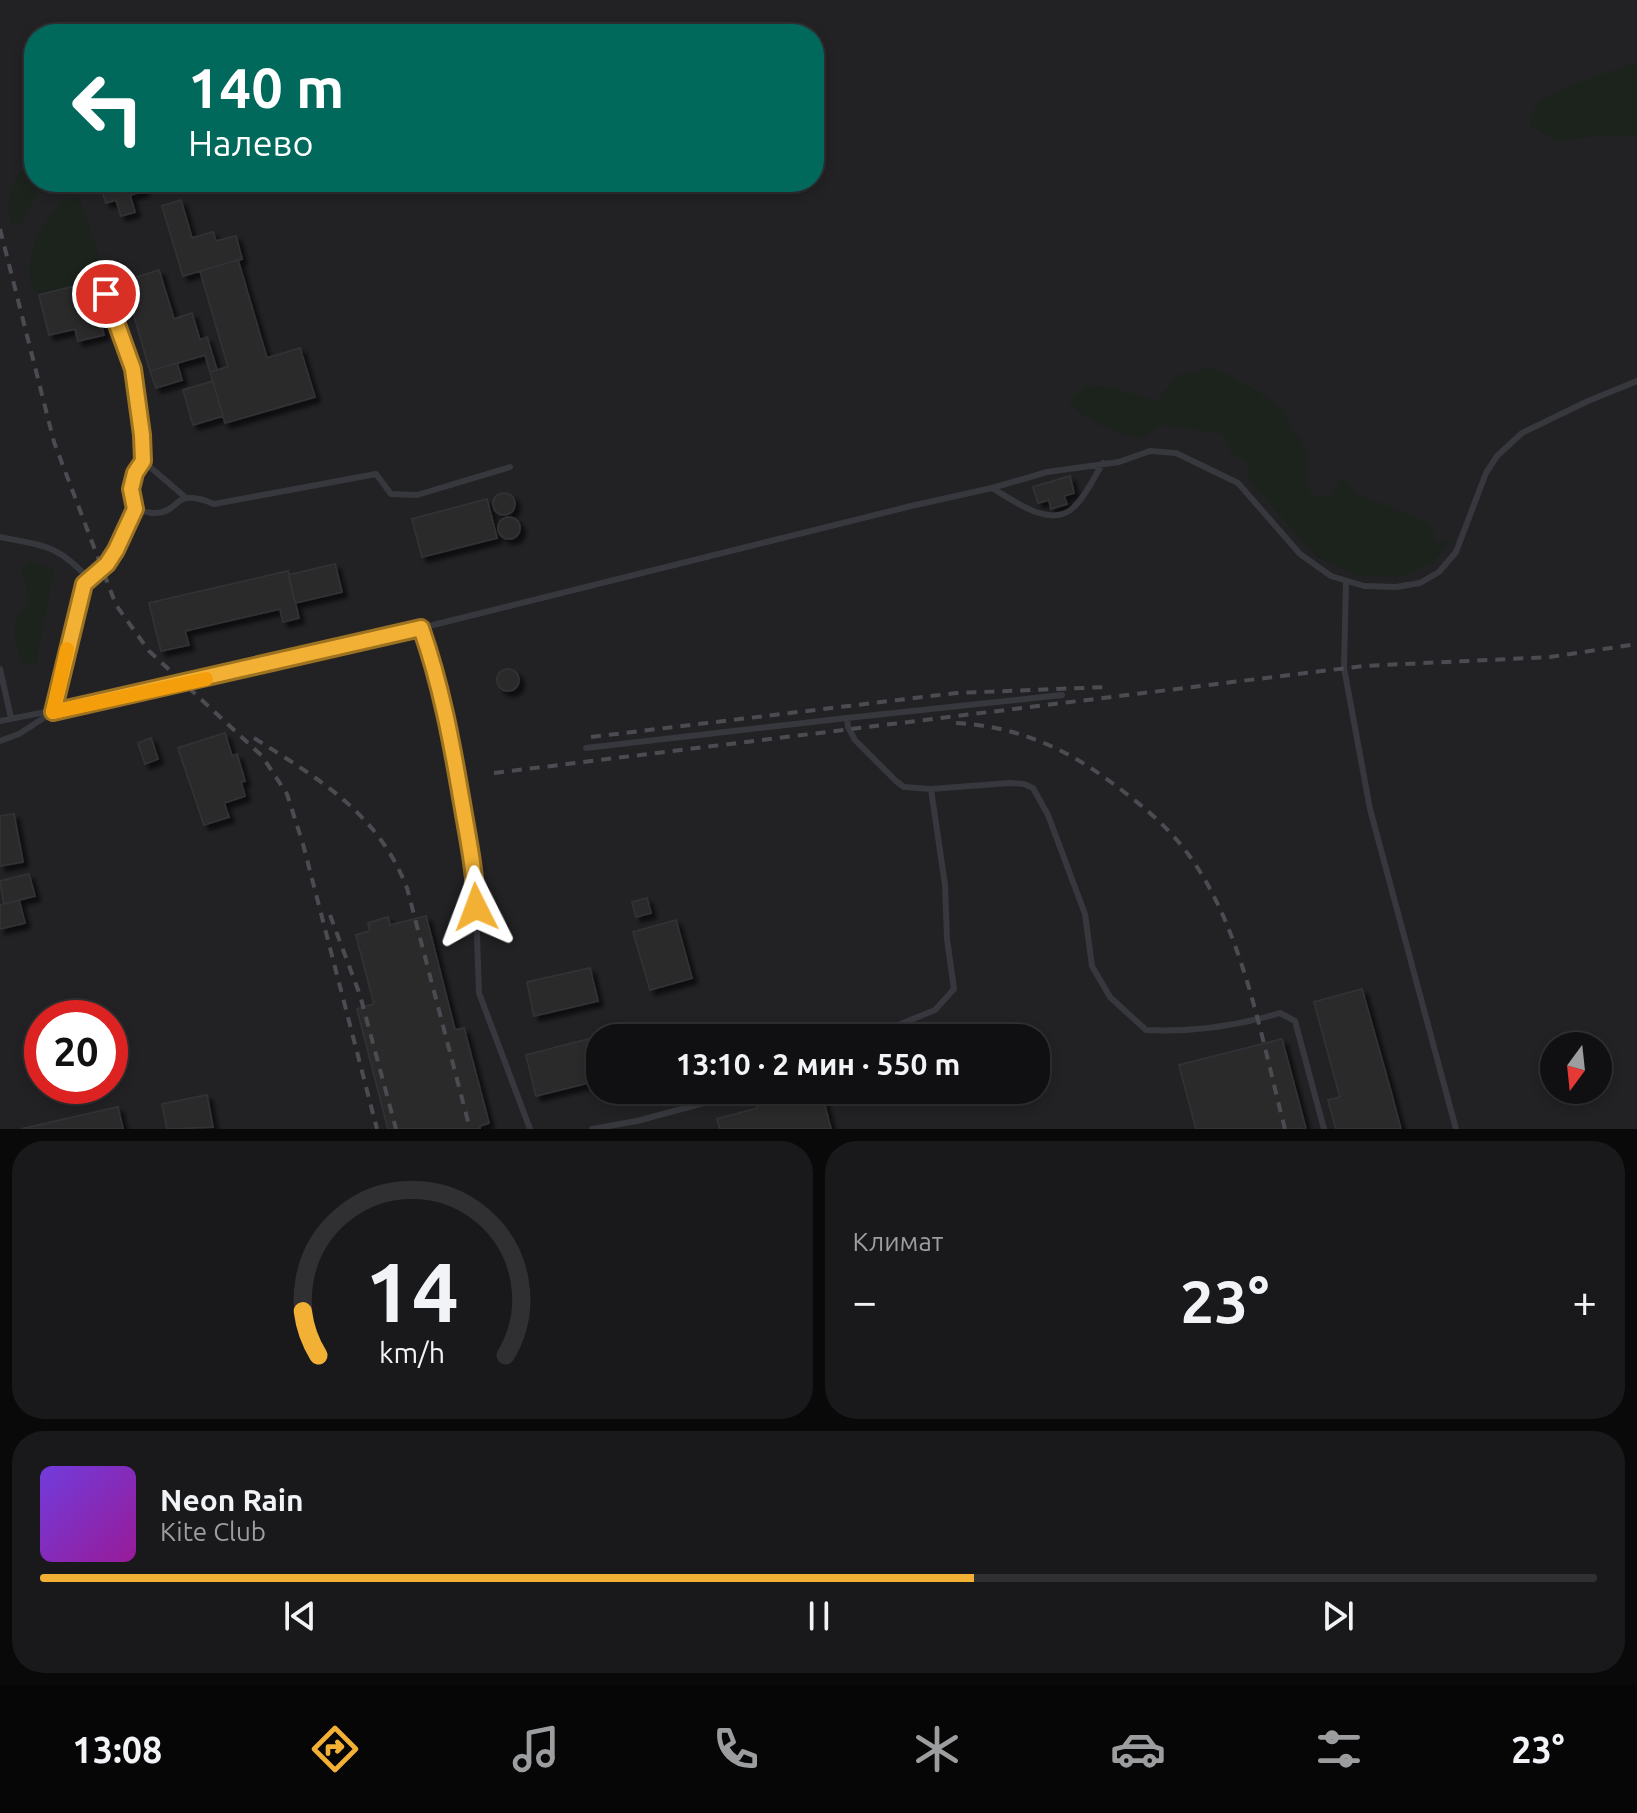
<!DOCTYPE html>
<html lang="ru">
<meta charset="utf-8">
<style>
:root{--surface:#101012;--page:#19191b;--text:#f1f3f6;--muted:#9c9d9f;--line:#303032;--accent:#f2b134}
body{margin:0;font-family:Ubuntu,sans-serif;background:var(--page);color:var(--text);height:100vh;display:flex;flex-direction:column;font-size:30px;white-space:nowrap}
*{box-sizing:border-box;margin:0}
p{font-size:26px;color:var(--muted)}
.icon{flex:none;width:44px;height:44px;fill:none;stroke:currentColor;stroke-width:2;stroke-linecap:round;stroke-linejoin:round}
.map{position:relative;height:1129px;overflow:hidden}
.panel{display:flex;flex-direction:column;gap:12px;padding:12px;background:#09090a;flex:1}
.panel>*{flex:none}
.guide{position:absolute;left:24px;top:24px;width:800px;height:168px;border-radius:32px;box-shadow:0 4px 12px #0003,0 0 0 2px var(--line);background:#00695c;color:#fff;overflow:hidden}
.needle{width:52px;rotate:195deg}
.tools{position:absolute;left:1540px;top:1032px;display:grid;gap:16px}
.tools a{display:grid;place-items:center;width:72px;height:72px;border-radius:50%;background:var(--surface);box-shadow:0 4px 12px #0003,0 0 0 2px var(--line);font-size:40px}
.speed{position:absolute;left:24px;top:1000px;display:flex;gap:16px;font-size:40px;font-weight:700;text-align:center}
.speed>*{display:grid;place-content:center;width:104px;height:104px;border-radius:50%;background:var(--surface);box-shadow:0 4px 12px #0003,0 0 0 2px var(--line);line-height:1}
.speed .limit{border:12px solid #d22;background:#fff;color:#111}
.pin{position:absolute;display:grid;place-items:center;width:68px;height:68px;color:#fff;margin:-34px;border:4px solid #fff;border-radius:50%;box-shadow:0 2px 8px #0007}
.me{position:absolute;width:88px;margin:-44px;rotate:357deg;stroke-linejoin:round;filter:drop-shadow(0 0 6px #0008)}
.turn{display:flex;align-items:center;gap:28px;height:168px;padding:0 32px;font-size:36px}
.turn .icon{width:104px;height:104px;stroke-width:2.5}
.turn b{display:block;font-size:56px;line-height:68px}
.big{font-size:60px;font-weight:700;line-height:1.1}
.panel .card{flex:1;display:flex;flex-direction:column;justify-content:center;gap:12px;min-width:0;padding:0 28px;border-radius:32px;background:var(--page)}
.panel .dial{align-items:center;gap:0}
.dial svg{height:208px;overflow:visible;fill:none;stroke:var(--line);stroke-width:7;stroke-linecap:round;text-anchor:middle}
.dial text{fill:var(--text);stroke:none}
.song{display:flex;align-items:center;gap:24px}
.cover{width:96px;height:96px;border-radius:12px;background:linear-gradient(135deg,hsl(260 70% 55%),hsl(300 70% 35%))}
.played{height:8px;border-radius:4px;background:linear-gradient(90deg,var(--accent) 60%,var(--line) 60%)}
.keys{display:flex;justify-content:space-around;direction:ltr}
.heat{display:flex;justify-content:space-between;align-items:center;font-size:44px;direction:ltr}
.panel .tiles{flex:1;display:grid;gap:12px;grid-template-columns:1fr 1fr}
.card:last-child{grid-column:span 2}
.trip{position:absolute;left:586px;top:1024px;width:464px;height:80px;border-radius:32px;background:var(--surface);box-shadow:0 4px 12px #0003,0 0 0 2px var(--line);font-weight:700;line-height:80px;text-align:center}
.tab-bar{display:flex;height:128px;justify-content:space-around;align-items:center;background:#060607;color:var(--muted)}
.tab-bar .icon{width:56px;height:56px}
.tab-bar .selected{color:var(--accent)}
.tab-bar b{font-size:36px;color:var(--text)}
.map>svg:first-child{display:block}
.built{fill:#222225;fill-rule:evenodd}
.green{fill:#1c231d}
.building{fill:#29292c;stroke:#303034;stroke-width:2;filter:url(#shadow)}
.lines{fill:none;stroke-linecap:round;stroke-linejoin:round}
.lane{stroke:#37383d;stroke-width:6}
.rail{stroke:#4a4c52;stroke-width:4;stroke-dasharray:10 8;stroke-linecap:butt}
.route-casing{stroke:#9d7322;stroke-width:20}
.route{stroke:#f2b134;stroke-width:14}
.slow{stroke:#f59e0b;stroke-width:14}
</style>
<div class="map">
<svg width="1637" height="1129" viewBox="0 0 1637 1129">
<defs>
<filter id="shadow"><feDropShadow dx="5" dy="5" stdDeviation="2" flood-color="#0009"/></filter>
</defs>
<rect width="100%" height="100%" fill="#161618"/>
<path class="built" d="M0,0H1637V1129H0ZM34,34H814V182H34ZM42,1018H110V1086H42ZM600,1038H1036V1090H600ZM1554,1046H1598V1090H1554Z"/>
<path class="green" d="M1637,62V136L1608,135L1556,141L1530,126L1537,101L1564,88Z
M34,151V182H42L21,224L12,223C0,197 20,172 34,151Z
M68,198H79L105,271L91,282L39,295C35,290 30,284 30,278C26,250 46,213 68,198Z
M1210,368L1229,375L1279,405L1308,453V482L1311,495L1330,497L1341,478L1357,493L1429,524L1437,543L1451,538L1432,564L1398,577L1356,575L1317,557L1247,478L1250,463L1232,453L1224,434L1163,425L1139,439C1113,431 1087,423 1069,401L1085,385L1110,387L1156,401L1179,375Z
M32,561L54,570L36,664H22C15,639 7,624 28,604V592L21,569Z"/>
<path class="building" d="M99,182H141L144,191L130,195L135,212L121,216L116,200L106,203Z
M181,200L192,238L213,232L216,241L236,236L242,259L183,276L162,206Z
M238,260L267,358L300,348L315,397L225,423L210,372L228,367L200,271Z
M159,270L174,319L192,313L200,340L207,337L217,370L210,372L205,355L150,371L124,281Z
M91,282L104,335L78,341L75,329L49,335L39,295Z
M177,363L182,380L156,388L150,371Z
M213,381L223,416L193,425L183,390Z
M1070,476L1074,493L1064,496L1067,504L1051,509L1049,500L1038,503L1033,487Z
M493 504a11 11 0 1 1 22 0a11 11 0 1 1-22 0Z
M487,499L497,538L422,557L412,519Z
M498 528a11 11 0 1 1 22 0a11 11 0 1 1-22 0Z
M335,564L342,592L295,603L288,575Z
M288,571L299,618L283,622L280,609L185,631L189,645L161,651L149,603Z
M497 680a11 11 0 1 1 22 0a11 11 0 1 1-22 0Z
M225,733L232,756L237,754L245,781L241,782L245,796L224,803L229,817L204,825L178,748Z
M151,738L158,759L145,764L138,743Z
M14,814L23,862L0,866V816Z
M29,874L35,896L4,904L0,881Z
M647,898L651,913L636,917L632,902Z
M19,900L25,923L0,929V905Z
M426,916L455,1030L464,1028L489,1123L480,1126V1129H388L357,1009L374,1004L356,935L370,931L368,923L388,917L390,925Z
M676,920L692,978L650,990L633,932Z
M590,968L598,1001L534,1016L527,982Z
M1362,989L1390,1088L1401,1129H1336L1328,1100L1340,1097L1314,1002Z
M643,1025L646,1038H600V1080L536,1096L526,1055Z
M1282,1039L1306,1129H1196L1179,1065Z
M781,1090L784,1100L821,1091L831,1129H720L717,1119L758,1108L753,1091Z
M207,1095L213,1127L167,1129L162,1104Z
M118,1107L123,1129H21Z"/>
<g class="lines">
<path class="lane" d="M143,461L185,497
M992,488C1013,500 1051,530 1074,507C1086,496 1094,477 1103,463
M135,509C141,510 148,513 154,513C183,513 170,486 214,504L376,474L391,494L417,495L510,467
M0,537C44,546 57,544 89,579
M1346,581L1344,668L1370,809L1456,1129
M421,628L431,657L453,749L475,876L479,993L530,1129
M0,669L11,718
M0,721L185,684L421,628L911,506L992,488L1047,472L1119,462L1150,451L1176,453L1238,483L1300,554L1331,576L1364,586L1396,587L1420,583L1439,572L1456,552L1486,473L1497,456L1522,433L1588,401L1637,381
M0,741L19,734L53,712L84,584L107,564L116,550L135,509L131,489L135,473L143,461L142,435L133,369L106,294
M586,748L847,718
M931,789L904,787L896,781L855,740L848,727L847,718L1062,695
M880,1038L886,1030L935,1010L954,989L947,939L945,885L931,789L1009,783L1024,784L1033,788L1048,815L1085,914L1092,966L1110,997L1146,1030C1190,1032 1237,1026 1280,1013L1295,1021L1324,1129
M592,1129L637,1121L752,1090"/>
<path class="rail" d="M0,229L54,442L116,605L149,651L262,756L287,794L303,844L377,1129
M956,723C1013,726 1062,746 1108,780C1137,801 1167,825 1188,854C1243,928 1262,1041 1285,1129
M591,737L956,693L1107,687
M254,738C319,779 378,813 407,888L470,1129
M494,773L1363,666L1550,657L1637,644
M330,915L360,995L396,1129"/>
</g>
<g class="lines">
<defs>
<path id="route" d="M106,294L133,369L142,435L143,461L135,473L131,489L135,509L116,550L107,564L84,584L53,712L421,628C441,684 452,744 462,803C468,838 475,871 476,907"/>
</defs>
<use href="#route" class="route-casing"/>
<use href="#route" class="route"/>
<path class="slow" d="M67,649L53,712L206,679"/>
</g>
</svg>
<div class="tools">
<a><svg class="needle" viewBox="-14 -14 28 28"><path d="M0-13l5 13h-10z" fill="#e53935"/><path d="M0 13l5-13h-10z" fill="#9c9d9f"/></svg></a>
</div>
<div class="speed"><div class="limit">20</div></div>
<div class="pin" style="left:106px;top:294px;background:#d93025"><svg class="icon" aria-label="arrive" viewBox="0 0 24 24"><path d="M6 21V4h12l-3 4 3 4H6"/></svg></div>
<svg class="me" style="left:476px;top:907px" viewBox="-20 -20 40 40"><path d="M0-17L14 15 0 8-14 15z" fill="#f2b134" stroke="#fff" stroke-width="4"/></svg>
<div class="trip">13:10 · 2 мин · 550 m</div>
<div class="guide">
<div class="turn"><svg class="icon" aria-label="left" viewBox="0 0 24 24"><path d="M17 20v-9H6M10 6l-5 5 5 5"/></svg><div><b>140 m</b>Налево</div></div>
</div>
</div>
<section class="panel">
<div class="tiles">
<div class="card dial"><svg viewBox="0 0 100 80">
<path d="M14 69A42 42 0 1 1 86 69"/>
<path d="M14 69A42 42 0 0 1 8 52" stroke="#f2b134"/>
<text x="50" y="56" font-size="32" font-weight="700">14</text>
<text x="50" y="72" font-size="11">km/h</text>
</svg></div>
<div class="card"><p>Климат</p>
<div class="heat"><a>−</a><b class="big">23°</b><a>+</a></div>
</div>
<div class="card">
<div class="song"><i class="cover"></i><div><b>Neon Rain</b><p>Kite Club</p></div></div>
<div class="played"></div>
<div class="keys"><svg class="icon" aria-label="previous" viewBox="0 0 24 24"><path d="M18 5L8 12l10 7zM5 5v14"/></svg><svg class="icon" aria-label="pause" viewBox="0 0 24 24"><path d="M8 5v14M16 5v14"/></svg><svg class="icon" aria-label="next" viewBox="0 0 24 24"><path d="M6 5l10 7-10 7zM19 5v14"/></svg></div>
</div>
</div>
</section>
<nav class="tab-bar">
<b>13:08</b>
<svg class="icon selected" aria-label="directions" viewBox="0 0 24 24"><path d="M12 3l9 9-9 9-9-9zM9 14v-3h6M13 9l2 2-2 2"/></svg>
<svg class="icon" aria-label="music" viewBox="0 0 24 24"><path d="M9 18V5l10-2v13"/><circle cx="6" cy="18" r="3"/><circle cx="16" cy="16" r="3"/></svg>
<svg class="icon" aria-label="phone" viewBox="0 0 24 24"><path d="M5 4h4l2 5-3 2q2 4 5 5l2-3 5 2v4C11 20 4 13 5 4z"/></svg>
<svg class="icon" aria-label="climate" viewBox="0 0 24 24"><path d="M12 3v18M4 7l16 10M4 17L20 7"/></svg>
<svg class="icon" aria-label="car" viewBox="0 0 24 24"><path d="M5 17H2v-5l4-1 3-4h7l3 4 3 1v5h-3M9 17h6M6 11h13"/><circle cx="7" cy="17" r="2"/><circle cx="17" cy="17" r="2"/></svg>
<svg class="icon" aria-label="filters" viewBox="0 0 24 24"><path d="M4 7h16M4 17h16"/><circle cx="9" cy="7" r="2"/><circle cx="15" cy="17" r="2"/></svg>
<b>23°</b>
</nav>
